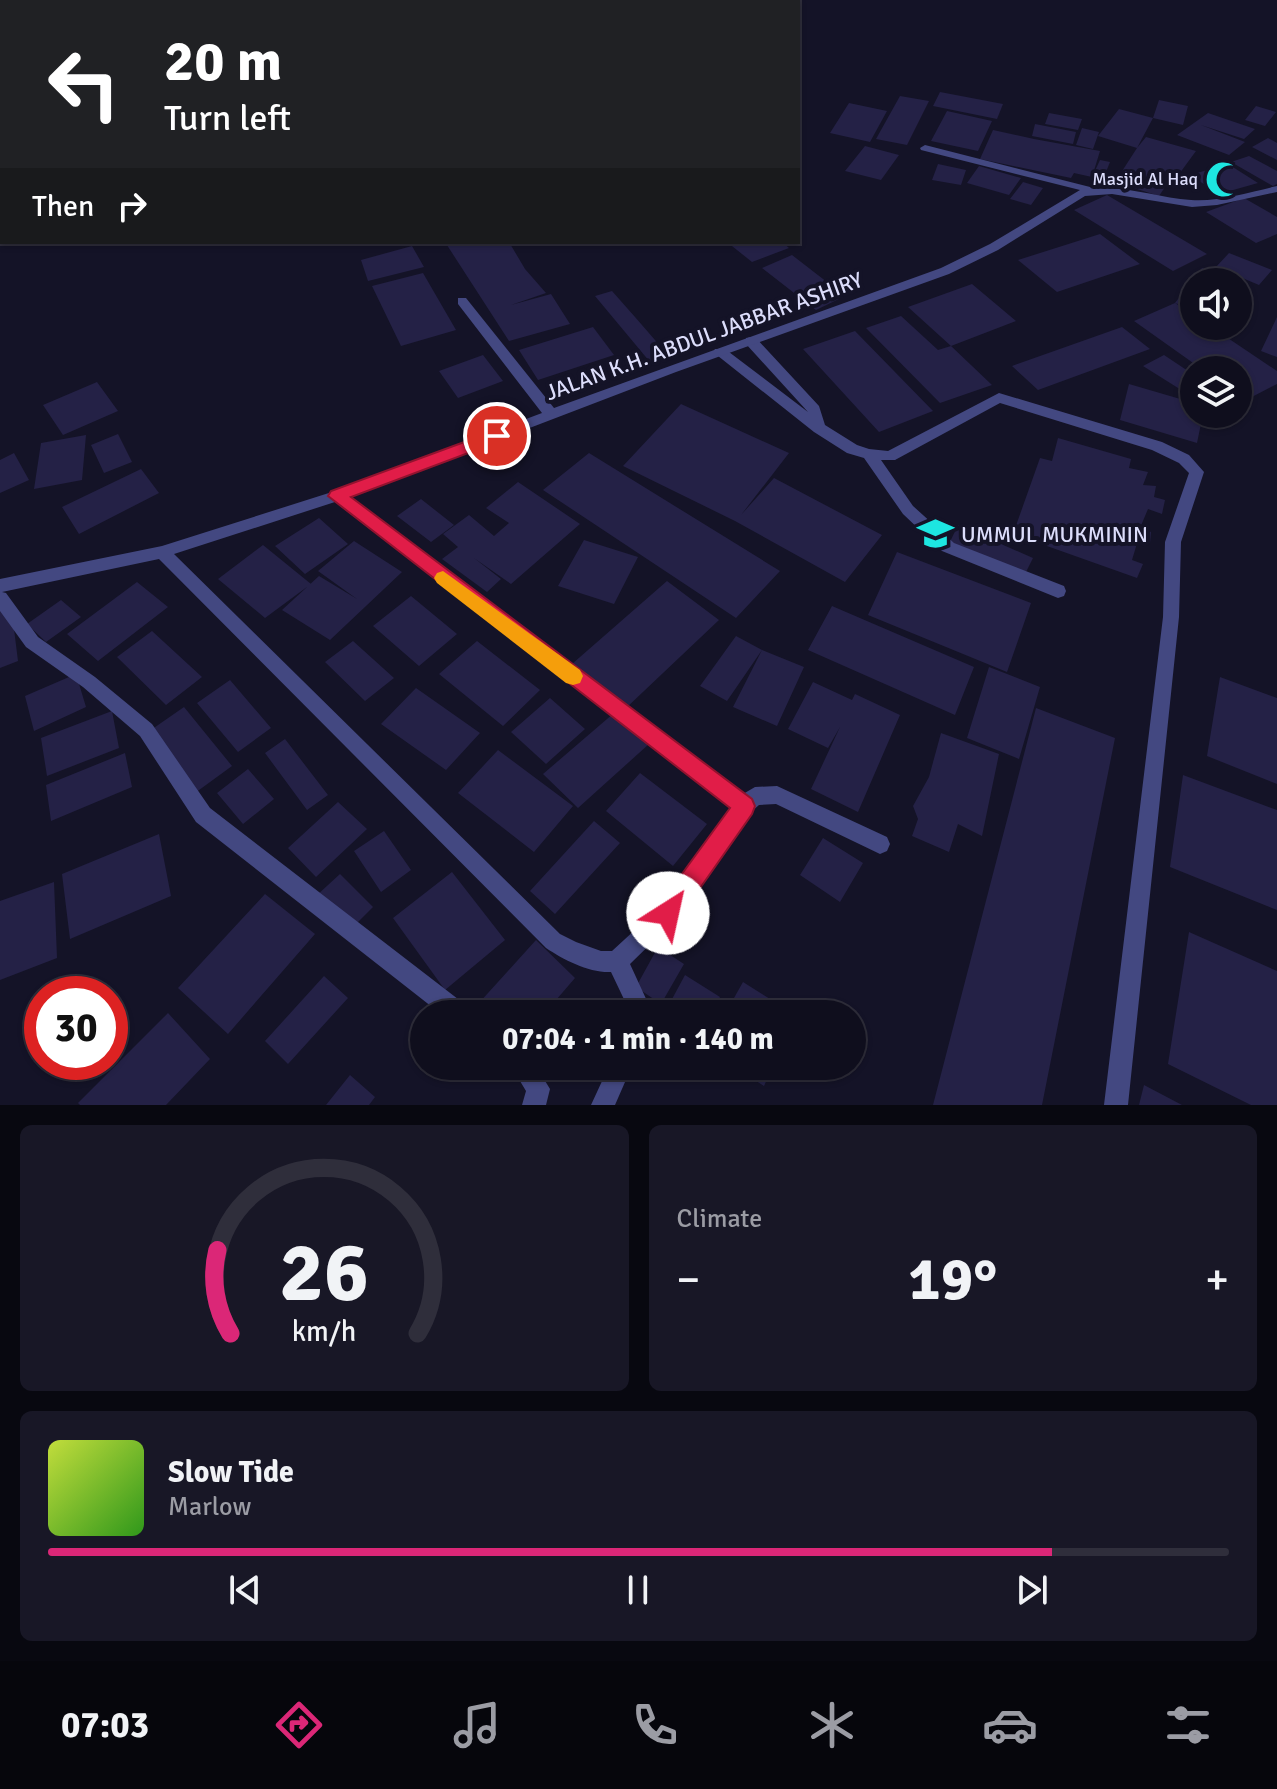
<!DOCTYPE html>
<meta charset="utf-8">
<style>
:root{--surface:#0f0e1d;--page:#181726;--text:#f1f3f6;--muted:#9b9ca4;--line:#2f2e3b;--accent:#db2777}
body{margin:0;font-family:Signika,sans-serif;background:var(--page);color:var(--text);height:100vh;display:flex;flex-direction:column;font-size:30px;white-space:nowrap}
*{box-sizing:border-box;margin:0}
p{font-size:26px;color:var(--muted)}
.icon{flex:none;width:44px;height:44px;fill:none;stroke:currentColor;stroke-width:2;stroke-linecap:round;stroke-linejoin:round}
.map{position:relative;height:1105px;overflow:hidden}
.sheet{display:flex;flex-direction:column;gap:20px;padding:20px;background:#080810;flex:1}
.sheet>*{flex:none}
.banner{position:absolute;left:0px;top:0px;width:800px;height:244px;box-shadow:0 2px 6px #0004,0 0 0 2px var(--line);background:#202124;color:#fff;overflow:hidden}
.fabs{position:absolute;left:1180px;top:268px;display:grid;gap:16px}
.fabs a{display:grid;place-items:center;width:72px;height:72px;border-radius:50%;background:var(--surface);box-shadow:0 2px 6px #0004,0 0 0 2px var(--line);font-size:40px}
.speed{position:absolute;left:24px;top:976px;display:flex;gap:16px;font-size:40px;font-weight:700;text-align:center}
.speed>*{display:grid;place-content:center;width:104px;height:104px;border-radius:50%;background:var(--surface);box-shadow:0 2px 6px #0004,0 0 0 2px var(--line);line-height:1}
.speed .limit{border:12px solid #d22;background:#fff;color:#111}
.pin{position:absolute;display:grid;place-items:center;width:68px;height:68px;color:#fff;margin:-34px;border:4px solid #fff;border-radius:50%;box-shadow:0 2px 8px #0007}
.me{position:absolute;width:88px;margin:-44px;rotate:35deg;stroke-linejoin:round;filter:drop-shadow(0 0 6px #0008)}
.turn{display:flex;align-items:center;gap:28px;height:168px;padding:0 32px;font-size:36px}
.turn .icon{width:104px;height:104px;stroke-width:2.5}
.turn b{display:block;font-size:56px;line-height:68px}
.then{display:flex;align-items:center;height:76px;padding:0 32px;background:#0003;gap:16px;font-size:30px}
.big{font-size:60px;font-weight:800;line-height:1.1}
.sheet .card{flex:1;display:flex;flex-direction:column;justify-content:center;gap:12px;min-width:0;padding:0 28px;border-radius:12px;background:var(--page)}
.sheet .dial{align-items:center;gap:0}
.dial svg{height:208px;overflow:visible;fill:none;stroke:var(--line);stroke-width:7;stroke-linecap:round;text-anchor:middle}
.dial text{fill:var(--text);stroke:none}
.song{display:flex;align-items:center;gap:24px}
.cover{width:96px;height:96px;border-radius:12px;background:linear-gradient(135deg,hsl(70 70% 55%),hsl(110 70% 35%))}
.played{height:8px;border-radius:4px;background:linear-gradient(90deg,var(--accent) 85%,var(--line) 85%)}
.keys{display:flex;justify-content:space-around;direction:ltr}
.heat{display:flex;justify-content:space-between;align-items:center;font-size:44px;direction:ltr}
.sheet .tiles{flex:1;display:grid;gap:20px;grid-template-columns:1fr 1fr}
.card:last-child{grid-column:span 2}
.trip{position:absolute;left:410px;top:1000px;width:456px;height:80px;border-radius:40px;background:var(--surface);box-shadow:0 2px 6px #0004,0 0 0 2px var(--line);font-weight:800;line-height:80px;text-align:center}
.tabs{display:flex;height:128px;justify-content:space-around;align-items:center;background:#06060c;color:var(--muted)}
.tabs .icon{width:56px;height:56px}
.tabs .current{color:var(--accent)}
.tabs b{font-size:36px;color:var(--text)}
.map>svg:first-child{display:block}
.building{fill:#242146}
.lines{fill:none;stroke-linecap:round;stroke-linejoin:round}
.lane{fill:#434881;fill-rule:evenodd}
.street{fill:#434881;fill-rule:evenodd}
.route{fill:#e11d48;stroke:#92132f;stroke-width:2}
.slow{fill:#f59e0b}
.labels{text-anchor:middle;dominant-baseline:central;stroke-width:8;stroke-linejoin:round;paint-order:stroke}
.far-poi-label{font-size:18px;fill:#dcddfb;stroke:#141327;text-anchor:end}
.street-label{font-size:22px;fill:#dcddfb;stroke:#141327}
.poi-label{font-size:22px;fill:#dcddfb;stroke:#141327;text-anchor:start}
</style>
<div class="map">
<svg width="1277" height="1105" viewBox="0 0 1277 1105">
<rect width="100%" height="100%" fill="#141327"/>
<path class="building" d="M940,92L1003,104L997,119L933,106Z
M900,96L929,101L907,145L876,139Z
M1159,100L1188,106L1183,125L1153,118Z
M849,103L887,111L870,142L830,133Z
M1256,106L1276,112L1265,126L1245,120Z
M1119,109L1153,118L1137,148L1146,137L1196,151L1174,181L1154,175L1169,181L1159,196L1115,182L1137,148L1098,136Z
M947,111L992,121L978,151L931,141Z
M1049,113L1082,119L1078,130L1045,124Z
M1208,113L1255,129L1244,139L1201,125L1245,142L1229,155L1177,135Z
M1035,124L1076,132L1073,144L1032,136Z
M1082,128L1099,132L1093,149L1076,145Z
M993,130L1034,139L1100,151L1092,177L1074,173L1071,178L980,159Z
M1268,138L1277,143V160L1252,147Z
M865,146L899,155L881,180L845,171Z
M1249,156L1277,171V184L1273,186L1231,162Z
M1100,160L1110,162L1104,177L1093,175Z
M938,164L966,170L961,185L932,180Z
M1228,164L1258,183L1219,194L1190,175Z
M979,166L1021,178L1009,195L967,183Z
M1023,182L1043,188L1031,205L1010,199Z
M1107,195L1207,254L1173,271L1074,210Z
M1244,198L1277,217V234L1256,243L1206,212Z
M1100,234L1140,264L1057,292L1018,260Z
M445,242H509L525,269L546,293L511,305L551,294L570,324L509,341Z
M727,242H782L789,248L752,262Z
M412,246L424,267L368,281L361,260Z
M1229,253L1272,270L1259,285L1216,267Z
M792,255L845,296L816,310L762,268Z
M1202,268L1248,285L1238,299V282H1194V310L1175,303L1194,315V326H1210L1277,371V384L1246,400L1238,394V370H1203L1134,321L1175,303Z
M423,273L456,330L401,346L372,286Z
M972,284L1016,321L951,346L992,385L940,403L866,328L901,316L938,350L951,346L908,307Z
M612,291L635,317L668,355L650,362L595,296Z
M1277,317V357L1261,351Z
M593,327L614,355L538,380L519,350Z
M1122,327L1150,349L1038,390L1012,366Z
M855,331L933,411L879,432L803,349Z
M483,355L503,381L458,398L439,371Z
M1164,355L1194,375V398L1143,366Z
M97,382L118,411L63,435L43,405Z
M1129,384L1194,403V414H1203L1197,443L1120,420Z
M681,404L789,453L741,515L774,478L882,535L845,582L735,521L623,466Z
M118,434L132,462L104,473L91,445Z
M86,435L82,480L34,489L41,443Z
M1058,438L1131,459L1129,468L1148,472L1143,485L1156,486L1154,497L1165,500L1162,514L1148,509L1140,528L1151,532L1150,543L1138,540L1132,560L1143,564L1137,578L1013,534L1040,458L1052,461Z
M14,453L29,480L0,493V460Z
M589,453L780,571L736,618L543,490Z
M141,469L159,493L79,534L62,507Z
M518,482L580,524L511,584L474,558L501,579L487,592L442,559L458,547L443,534L469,515L494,536L509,523L486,508Z
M421,499L454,525L431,542L397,516Z
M319,518L348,544L305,574L275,546Z
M958,525L1033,558L1024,576L949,544Z
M584,540L638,557L614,604L558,586Z
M354,541L402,572L330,640L282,610L319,576L357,599L318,571Z
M263,545L311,584L265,618L218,579Z
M897,552L1031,603L1007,672L868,615Z
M667,581L719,620L625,709L572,664Z
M137,582L168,607L98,661L67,634Z
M411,596L457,634L419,666L373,626Z
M61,600L81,617L46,642L27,624Z
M11,605L18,661L0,668V609Z
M832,606L974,667L955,715L808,650Z
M152,631L202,677L166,705L117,657Z
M736,636L762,650L727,701L700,686Z
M353,641L394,678L365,701L325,662Z
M477,641L540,690L503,726L439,674Z
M762,650L804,667L777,726L733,707Z
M989,667L1040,687L1019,759L967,738Z
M76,674L86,707L34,731L25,696Z
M1220,677L1277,698V784L1207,756Z
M230,680L271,728L238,752L197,703Z
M813,682L852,700L855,694L900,715L858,812L811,789L840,727L828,748L788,729Z
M416,688L480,733L446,770L381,724Z
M550,698L585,729L546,764L511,732Z
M184,707L232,766L195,793L148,732Z
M1036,708L1115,738L1042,1105H933Z
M112,711L119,748L47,776L41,738Z
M614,713L649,744L578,808L543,774Z
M941,733L999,754L982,836L958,824L949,852L912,836L918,819L913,806L929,777Z
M285,739L328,795L307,810L265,753Z
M498,750L573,806L534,852L458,793Z
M125,753L132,787L51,821L46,785Z
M248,769L274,799L243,824L217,793Z
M640,773L707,824L673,866L606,811Z
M1183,775L1277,810V910L1170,867Z
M338,802L367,829L316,877L288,848Z
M594,821L620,843L555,914L530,891Z
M384,831L411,870L381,892L354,851Z
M159,834L171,896L70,939L62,874Z
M823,838L863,863L840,902L800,875Z
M452,872L505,940L445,990L393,918Z
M340,874L373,907L349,931L316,896Z
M54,882L57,958L0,980V901Z
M265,894L315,934L228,1034L178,988Z
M1189,932L1277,971V1105H1251L1168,1064Z
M536,940L575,978L544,1014H469Z
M658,947L684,964L661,1004L636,987Z
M685,975L720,997L711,1014H664Z
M324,976L348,998L288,1064L265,1041Z
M743,982L794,1014H725Z
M168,1013L210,1059L166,1105H80L78,1103Z
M733,1066H773L764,1086Z
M350,1075L375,1097L369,1105H326Z
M1144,1085L1182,1105H1139Z"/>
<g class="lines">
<path class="lane" d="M751,337L756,338L819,406L825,425L857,445L869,449L888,451L999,393L1162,442L1189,455L1204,472L1181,542L1179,617L1128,1105H1104L1163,617L1165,542L1189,473L1179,463L1152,450L1000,403L895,460H881L913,506L954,543L1064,586L1066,591L1064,596L1058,598L942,551L903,514L864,458L847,453L814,432L713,352L715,349H725L808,412L746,344V338Z"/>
<path class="street" d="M925,145L1098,189C1129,186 1159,198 1191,200C1219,202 1250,192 1277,186V192L1217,205L1192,207L1112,194L1085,196L998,250L949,274L676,372L349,497L743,794L755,787L777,786L887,837L890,844L887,851L880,854L776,804L759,805L751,812L675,920L630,964L653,1014H631L611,972C589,973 564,960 546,948L159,559L2,592L6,593L38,637L95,677L152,724L210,808L467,1006L470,1014H441L196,822L140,736L83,687L26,647L0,611V579L162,546L332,492L542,413L458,304V298H466L554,408L941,268L990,244L1080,190L921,150L920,148ZM335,502L731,808L661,906L612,951H601L576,942L560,934L174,554Z
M511,1066H536L550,1089L546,1105H522L526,1091Z
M609,1066H632L615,1105H591Z"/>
</g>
<path class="route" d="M497,430L505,436L503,440L351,497L752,799L755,806L752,814L677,921L668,925L660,921L656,913L660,904L730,808L328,496L331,491Z"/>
<path class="slow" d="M443,571L580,670L583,676L580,683L573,685L566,683L437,583L434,578L437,573Z"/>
<defs>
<symbol id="mosque-bare" viewBox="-9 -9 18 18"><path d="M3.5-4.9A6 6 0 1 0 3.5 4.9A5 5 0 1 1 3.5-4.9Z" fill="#1de6e1" stroke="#141327" stroke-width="2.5" paint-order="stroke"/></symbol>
<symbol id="school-bare" viewBox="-9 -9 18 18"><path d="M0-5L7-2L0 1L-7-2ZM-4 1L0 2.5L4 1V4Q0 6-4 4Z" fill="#1de6e1" stroke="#141327" stroke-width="2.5" paint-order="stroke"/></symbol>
</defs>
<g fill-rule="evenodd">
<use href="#mosque-bare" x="1198" y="154" width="51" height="51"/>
<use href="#school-bare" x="910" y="508" width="51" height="51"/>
</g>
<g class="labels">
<g class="far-poi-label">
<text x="1198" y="179">Masjid Al Haq</text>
</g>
<g class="street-label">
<text transform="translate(704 336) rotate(-20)">JALAN K.H. ABDUL JABBAR ASHIRY</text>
</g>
<g class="poi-label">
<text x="961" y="534">UMMUL MUKMININ</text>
</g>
</g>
</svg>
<div class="fabs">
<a><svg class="icon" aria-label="sound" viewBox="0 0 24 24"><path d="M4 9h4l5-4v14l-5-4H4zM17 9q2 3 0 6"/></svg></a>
<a><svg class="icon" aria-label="layers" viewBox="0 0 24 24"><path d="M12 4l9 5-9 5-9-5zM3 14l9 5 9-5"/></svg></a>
</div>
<div class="speed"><div class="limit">30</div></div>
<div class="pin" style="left:497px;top:436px;background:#d93025"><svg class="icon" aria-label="arrive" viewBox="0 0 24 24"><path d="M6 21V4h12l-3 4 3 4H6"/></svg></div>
<svg class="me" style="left:668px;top:913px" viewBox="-20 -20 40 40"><circle r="19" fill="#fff"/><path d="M0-13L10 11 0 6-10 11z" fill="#e11d48"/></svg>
<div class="trip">07:04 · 1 min · 140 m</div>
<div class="banner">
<div class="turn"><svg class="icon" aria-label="left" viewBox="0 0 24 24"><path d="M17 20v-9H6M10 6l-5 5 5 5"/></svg><div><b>20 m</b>Turn left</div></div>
<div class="then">Then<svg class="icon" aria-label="right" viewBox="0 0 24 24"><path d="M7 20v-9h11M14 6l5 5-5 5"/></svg></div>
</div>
</div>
<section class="sheet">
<div class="tiles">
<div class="card dial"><svg viewBox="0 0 100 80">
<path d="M14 69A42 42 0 1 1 86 69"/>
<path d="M14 69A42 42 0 0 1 9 37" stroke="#db2777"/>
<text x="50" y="56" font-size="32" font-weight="700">26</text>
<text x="50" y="72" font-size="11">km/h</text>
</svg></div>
<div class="card"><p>Climate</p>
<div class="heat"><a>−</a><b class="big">19°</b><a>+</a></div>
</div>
<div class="card">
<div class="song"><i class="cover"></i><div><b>Slow Tide</b><p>Marlow</p></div></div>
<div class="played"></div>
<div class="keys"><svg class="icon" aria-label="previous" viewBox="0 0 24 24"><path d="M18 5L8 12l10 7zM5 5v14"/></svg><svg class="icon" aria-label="pause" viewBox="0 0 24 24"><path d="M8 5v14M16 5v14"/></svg><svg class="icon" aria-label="next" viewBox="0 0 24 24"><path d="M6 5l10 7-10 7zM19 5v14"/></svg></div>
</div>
</div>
</section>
<nav class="tabs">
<b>07:03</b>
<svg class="icon current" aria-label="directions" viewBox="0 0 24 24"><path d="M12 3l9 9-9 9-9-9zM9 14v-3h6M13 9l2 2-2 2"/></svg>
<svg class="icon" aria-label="music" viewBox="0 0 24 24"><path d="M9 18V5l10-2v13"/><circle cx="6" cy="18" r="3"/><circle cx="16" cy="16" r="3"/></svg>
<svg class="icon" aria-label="phone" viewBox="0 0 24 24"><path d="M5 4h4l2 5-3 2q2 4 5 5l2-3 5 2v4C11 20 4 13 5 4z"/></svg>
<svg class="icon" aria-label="climate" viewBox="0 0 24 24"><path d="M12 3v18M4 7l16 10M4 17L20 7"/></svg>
<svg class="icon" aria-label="car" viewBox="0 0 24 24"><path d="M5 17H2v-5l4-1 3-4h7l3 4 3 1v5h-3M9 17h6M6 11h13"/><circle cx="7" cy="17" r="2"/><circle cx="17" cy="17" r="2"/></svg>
<svg class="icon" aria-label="filters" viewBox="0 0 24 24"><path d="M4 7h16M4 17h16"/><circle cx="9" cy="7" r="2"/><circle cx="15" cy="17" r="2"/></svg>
</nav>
